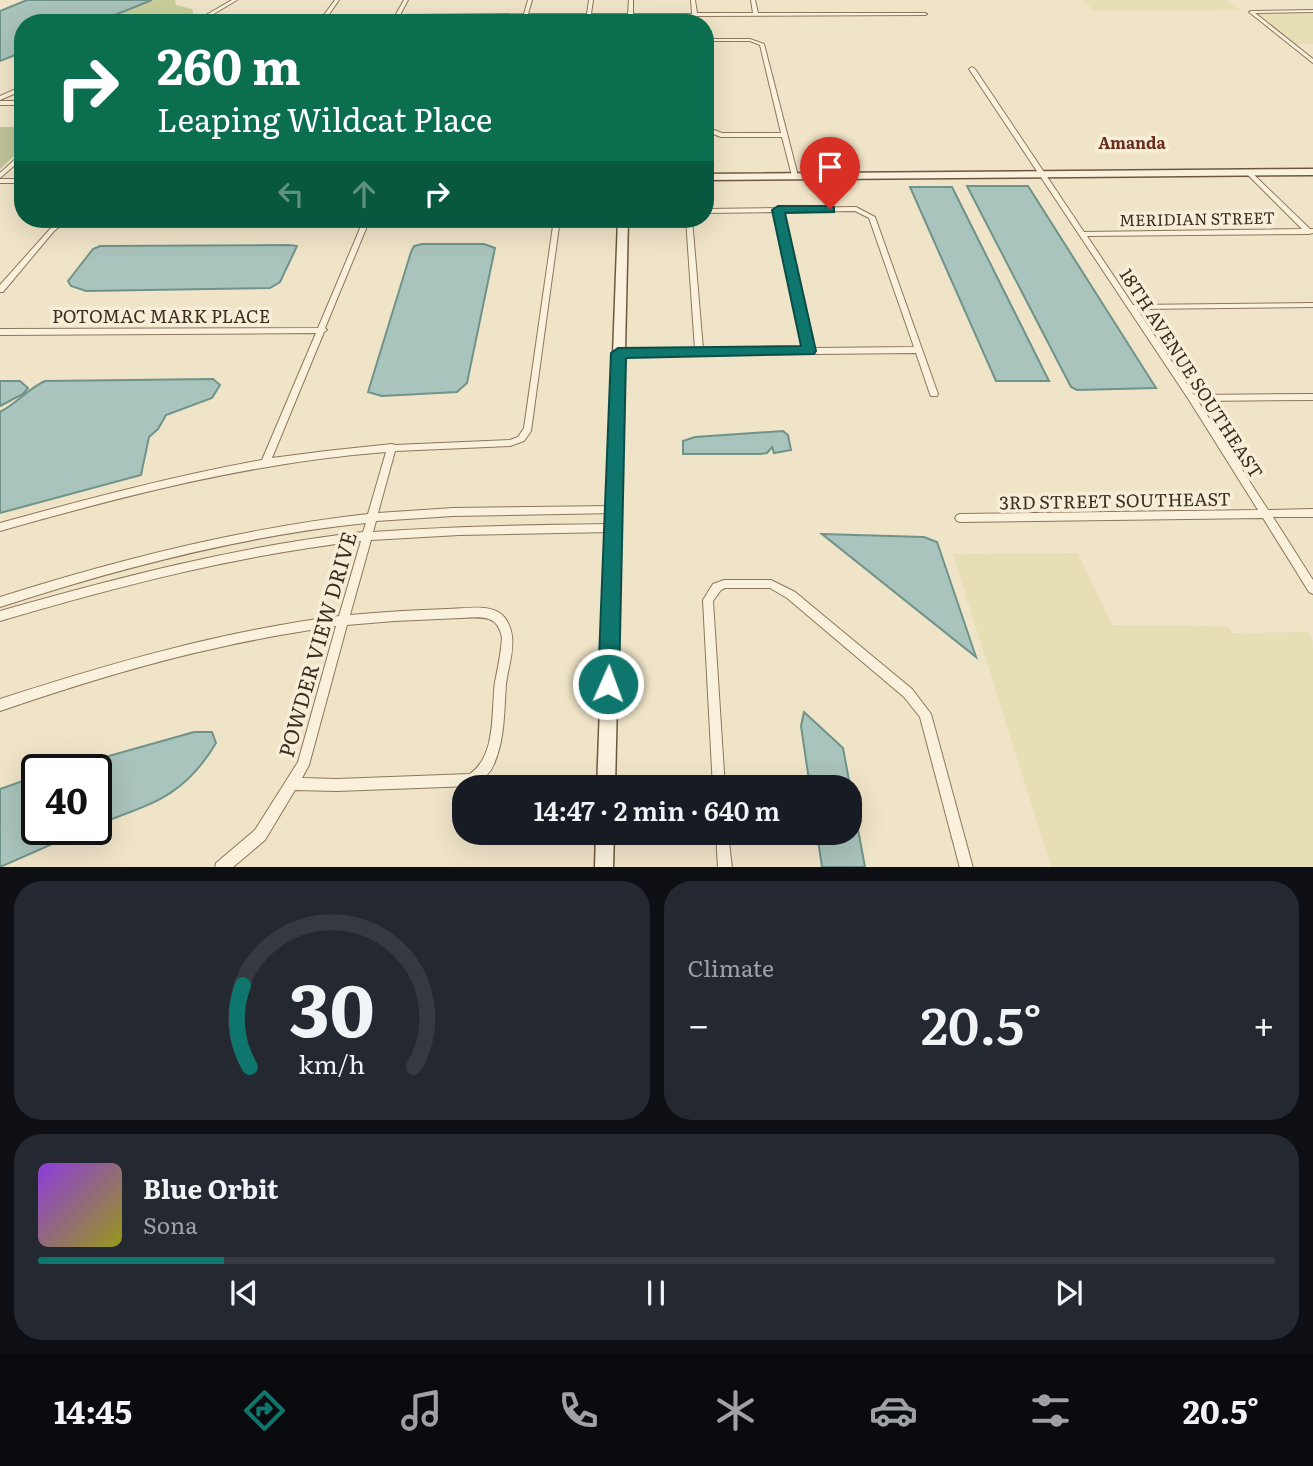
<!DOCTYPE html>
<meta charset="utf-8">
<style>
:root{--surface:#171b24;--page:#242831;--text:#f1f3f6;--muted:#9ea1a6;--line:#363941;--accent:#0f766e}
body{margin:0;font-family:Literata,serif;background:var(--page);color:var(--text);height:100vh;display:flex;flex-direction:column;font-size:26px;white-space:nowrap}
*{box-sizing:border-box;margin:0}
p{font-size:23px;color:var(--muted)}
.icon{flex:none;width:38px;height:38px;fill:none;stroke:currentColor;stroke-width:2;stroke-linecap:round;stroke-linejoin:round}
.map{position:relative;height:867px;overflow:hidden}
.drawer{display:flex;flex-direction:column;gap:14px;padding:14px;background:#0d0f14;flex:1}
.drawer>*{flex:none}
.banner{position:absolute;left:14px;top:14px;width:700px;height:214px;border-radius:28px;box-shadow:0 7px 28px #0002;background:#0b6e4f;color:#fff;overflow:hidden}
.speed{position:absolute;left:21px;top:754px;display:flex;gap:14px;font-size:35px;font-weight:700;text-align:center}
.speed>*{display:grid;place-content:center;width:91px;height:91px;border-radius:50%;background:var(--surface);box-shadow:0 7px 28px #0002;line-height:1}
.speed .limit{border:4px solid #111;border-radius:10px;background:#fff;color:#111}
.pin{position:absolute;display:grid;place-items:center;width:60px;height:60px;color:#fff;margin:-72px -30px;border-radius:50% 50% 50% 0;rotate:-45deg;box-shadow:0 0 7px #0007}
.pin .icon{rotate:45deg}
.me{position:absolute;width:77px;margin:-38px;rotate:2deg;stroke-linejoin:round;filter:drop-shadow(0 0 5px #0008)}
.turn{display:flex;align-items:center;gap:24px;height:147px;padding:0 28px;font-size:32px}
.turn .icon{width:91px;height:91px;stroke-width:2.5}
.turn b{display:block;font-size:49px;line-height:60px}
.lanes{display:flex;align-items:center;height:66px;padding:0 28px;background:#0003;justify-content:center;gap:35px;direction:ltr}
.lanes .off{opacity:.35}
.big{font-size:52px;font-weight:600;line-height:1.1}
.drawer .card{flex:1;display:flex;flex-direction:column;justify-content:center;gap:10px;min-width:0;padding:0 24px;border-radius:28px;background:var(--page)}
.drawer .dial{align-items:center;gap:0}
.dial svg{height:182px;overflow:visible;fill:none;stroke:var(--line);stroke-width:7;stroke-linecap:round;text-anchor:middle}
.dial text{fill:var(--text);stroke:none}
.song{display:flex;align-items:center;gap:21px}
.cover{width:84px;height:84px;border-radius:10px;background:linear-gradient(135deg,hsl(270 70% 55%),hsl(60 70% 35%))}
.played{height:7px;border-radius:4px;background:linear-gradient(90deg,var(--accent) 15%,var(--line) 15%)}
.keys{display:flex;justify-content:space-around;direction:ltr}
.heat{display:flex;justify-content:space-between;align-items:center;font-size:38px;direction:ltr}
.drawer .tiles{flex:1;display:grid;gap:14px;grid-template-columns:1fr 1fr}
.card:last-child{grid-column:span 2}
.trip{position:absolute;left:452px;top:775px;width:410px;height:70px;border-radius:28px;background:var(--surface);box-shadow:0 7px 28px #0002;font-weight:600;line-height:70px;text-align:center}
.tab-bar{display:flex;height:112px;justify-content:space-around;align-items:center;background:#090b0e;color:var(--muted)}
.tab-bar .icon{width:49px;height:49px}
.tab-bar .on{color:var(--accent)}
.tab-bar b{font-size:32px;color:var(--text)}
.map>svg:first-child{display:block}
.farmland{fill:#e6deb5}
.green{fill:#c9cf9b}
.cemetery{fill:#bfc49a}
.water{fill:#a9c4bc;stroke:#6f938a;stroke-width:2}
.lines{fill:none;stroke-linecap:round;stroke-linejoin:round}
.street-casing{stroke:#8d765c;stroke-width:2}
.secondary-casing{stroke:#6f573f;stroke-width:3}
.street{fill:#faf1dc;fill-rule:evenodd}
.secondary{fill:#faf1dc;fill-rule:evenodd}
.route{fill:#0f766e;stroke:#0a4d48;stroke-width:2}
.labels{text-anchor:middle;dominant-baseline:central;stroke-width:7;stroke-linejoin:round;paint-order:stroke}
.far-neighbourhood-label{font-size:16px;font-weight:bold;fill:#6b2e1e;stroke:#f7eed8}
.far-street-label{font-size:16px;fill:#3d2e20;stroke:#f7eed8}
.street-label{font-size:18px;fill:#3d2e20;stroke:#f7eed8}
.near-street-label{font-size:21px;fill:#3d2e20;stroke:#f7eed8}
</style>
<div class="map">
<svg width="1313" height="868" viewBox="0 0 1313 868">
<rect width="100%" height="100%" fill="#f0e4c8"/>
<path class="farmland" d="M1083,0H1227L1240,10L1094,11Z
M1313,12V44H1294L1254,13Z
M1078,553L1112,625L1227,626L1232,633L1307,632L1313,641V867H1051L953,554Z"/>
<path class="green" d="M155,0H175L176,5L192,9L194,16L211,23H143L108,18Z"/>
<path class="cemetery" d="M0,127H23V148L0,169Z"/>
<path class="water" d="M27,0H152L95,23H23V52L0,61V11Z
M967,186H1028L1156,388L1077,390L1071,387Z
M910,187H952L1049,381H996Z
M422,244H484L495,248L467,383L457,392L382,396L368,392L411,252L414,246Z
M289,245L297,246L280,282L270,288L86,291L71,286L68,281L93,249L100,246Z
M213,379L220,385L212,398L166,415L158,429L149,437L141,475L0,513V412C17,403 29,388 45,381Z
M0,381H20L28,388L23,394L0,406Z
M783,431L788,435L791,450L774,453L772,447L767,453L761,454H683V441L695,437Z
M822,534L924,537L937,542L976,657Z
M804,712L843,748L865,867H822L817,833H849V788L810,787L801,726Z
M194,732H212L216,743C184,797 151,804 96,825V770H59Z
M37,776V830H84L0,867V789Z"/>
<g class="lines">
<defs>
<path id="street" d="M232,0H237L212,15L234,23H227L206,15Z
M335,0H339L323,23H318Z
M404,0H408L400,15L524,14L528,0H532L528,14H587L589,0H593L591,14H628L629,0H633V14H692L691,0H695L697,13H753L751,0H755L758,13H925L927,14L925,15L697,16L698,23H694L693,16H633L632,23H628V16L591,17L590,23H586L587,17H398L395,23H391Z
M1313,10V12L1255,13L1313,59V63L1249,12L1251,11Z
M705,39H750L764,44L798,176L797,177L792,176L782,137H721L705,131V117L708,119L709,128L722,133H781L760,45L750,41H705Z
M972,67L975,69L1084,232L1302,229L1245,172L1248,170L1250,171L1310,229H1313V233L1309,234L1087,236L1133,305L1313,303V307L1137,309L1194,395L1313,394V400L1198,401L1268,510L1313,509V517H1273L1313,580V594L1309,592L1263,518L960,522L957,521L955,518L957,515L960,514L1258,510L1189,400L969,69Z
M23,86V90L0,100V96Z
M0,101H23V105H0Z
M23,152V158L0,178V173Z
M0,179H23V183H0Z
M856,207L875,217L938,394L937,396H931L930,394L916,353L618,356L614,353L618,350H695L686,219H692L703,349L804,348L775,212L705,213V209ZM855,211L869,218L914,347L812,348L782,212Z
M62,219H69L54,231L3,292H0V285L50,229Z
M364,219H370L325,328L327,330L324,332L272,458L326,451L392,444L395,445L510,440L518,437L524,428L554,219H560L531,431L524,441L510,446L395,451L378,513L453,508L613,506L616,507L618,510L616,513L453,516L376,521L373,532C453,526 532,525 612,524L615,525L617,528L615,531L612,532L459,535L371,540L350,615C382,612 415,610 447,609C463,609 485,604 500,613C507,618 511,628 512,636C514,653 508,668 506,684C504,711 505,739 494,764C490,774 482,781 472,786L337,791L295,790L265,840L232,868H215L216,863L255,830L298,762L336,626C298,632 259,638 221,647C146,663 73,686 0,711V699C111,663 223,631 339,616L361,541C238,555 119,586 0,621V611C120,577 239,546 363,532L366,523C241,536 119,568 0,607V597C120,559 243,528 368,514L386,452C254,462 127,495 0,531V523C87,499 174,476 262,460L316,333L0,335V329L318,328ZM461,618C481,617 498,614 502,638C501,653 498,667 495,682C491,712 497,754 470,774L337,779L302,778L309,765L347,625L394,621Z
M724,580H771L795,592L912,689L931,714L973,868H960L920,717L904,697L787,598L770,588H725L721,590L713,601L725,788H713L703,600L713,584Z
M716,833H728L732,868H718Z"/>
<path id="secondary" d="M1313,169V175L705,180V174Z
M618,219H628L615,788H597Z
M596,833H614L613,868H595Z"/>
</defs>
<use href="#street" class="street-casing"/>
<use href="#secondary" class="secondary-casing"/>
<use href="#street" class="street"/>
<use href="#secondary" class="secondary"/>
</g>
<path class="route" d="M830,206L834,207V212L785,213L816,351L814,354L626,358L619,684L616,691L608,694L601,691L598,684L611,353L618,348L801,346L772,210L778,206Z"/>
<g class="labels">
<g class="far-neighbourhood-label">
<text x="1132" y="142">Amanda</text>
</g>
<g class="far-street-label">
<text transform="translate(1197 218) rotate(-1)">MERIDIAN STREET</text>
</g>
<g class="street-label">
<text x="161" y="315">POTOMAC MARK PLACE</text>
<text transform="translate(1192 373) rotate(57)">18TH AVENUE SOUTHEAST</text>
<text transform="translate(1115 500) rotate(-1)">3RD STREET SOUTHEAST</text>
</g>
<g class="near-street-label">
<text transform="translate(316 644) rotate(-74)">POWDER VIEW DRIVE</text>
</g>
</g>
</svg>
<div class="speed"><div class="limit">40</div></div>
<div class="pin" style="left:830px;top:209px;background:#d93025"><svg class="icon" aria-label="arrive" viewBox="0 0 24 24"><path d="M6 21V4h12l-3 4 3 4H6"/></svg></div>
<svg class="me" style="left:608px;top:684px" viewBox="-20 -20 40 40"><circle r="17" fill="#0f766e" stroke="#fff" stroke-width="3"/><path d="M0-11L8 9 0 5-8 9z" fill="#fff"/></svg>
<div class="trip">14:47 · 2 min · 640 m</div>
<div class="banner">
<div class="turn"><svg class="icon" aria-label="right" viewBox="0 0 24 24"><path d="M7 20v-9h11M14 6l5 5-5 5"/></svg><div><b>260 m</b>Leaping Wildcat Place</div></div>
<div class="lanes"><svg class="icon off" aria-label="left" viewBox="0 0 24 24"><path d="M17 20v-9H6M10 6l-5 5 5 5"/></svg><svg class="icon off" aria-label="ahead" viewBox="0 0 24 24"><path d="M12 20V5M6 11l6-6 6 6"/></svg><svg class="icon" aria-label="right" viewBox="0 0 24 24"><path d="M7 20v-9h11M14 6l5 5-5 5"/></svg></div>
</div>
</div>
<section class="drawer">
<div class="tiles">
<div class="card dial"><svg viewBox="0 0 100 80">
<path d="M14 69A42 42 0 1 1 86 69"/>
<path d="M14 69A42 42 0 0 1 11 33" stroke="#0f766e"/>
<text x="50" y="56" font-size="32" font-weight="700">30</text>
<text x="50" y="72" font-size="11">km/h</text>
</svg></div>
<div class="card"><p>Climate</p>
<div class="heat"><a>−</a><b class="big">20.5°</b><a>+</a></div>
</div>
<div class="card">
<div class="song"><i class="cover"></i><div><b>Blue Orbit</b><p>Sona</p></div></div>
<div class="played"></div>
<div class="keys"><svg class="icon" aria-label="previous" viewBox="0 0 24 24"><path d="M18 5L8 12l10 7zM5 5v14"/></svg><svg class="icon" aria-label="pause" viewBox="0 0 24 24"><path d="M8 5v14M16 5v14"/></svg><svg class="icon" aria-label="next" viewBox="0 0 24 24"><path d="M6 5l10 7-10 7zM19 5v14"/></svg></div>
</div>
</div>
</section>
<nav class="tab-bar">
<b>14:45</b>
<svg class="icon on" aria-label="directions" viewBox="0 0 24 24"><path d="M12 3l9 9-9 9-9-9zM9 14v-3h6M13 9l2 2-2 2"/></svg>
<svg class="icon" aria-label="music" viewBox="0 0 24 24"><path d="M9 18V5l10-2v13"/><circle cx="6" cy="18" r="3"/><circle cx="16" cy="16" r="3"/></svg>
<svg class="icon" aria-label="phone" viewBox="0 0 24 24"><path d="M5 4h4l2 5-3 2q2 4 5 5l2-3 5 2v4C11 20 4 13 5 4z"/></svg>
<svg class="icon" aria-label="climate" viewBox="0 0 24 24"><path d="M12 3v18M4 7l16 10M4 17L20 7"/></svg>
<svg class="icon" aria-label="car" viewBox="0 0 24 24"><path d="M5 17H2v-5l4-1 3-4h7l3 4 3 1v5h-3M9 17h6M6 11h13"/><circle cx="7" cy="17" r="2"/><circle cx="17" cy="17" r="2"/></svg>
<svg class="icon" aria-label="filters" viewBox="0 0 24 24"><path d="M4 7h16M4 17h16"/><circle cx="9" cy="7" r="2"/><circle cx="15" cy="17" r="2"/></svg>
<b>20.5°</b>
</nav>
